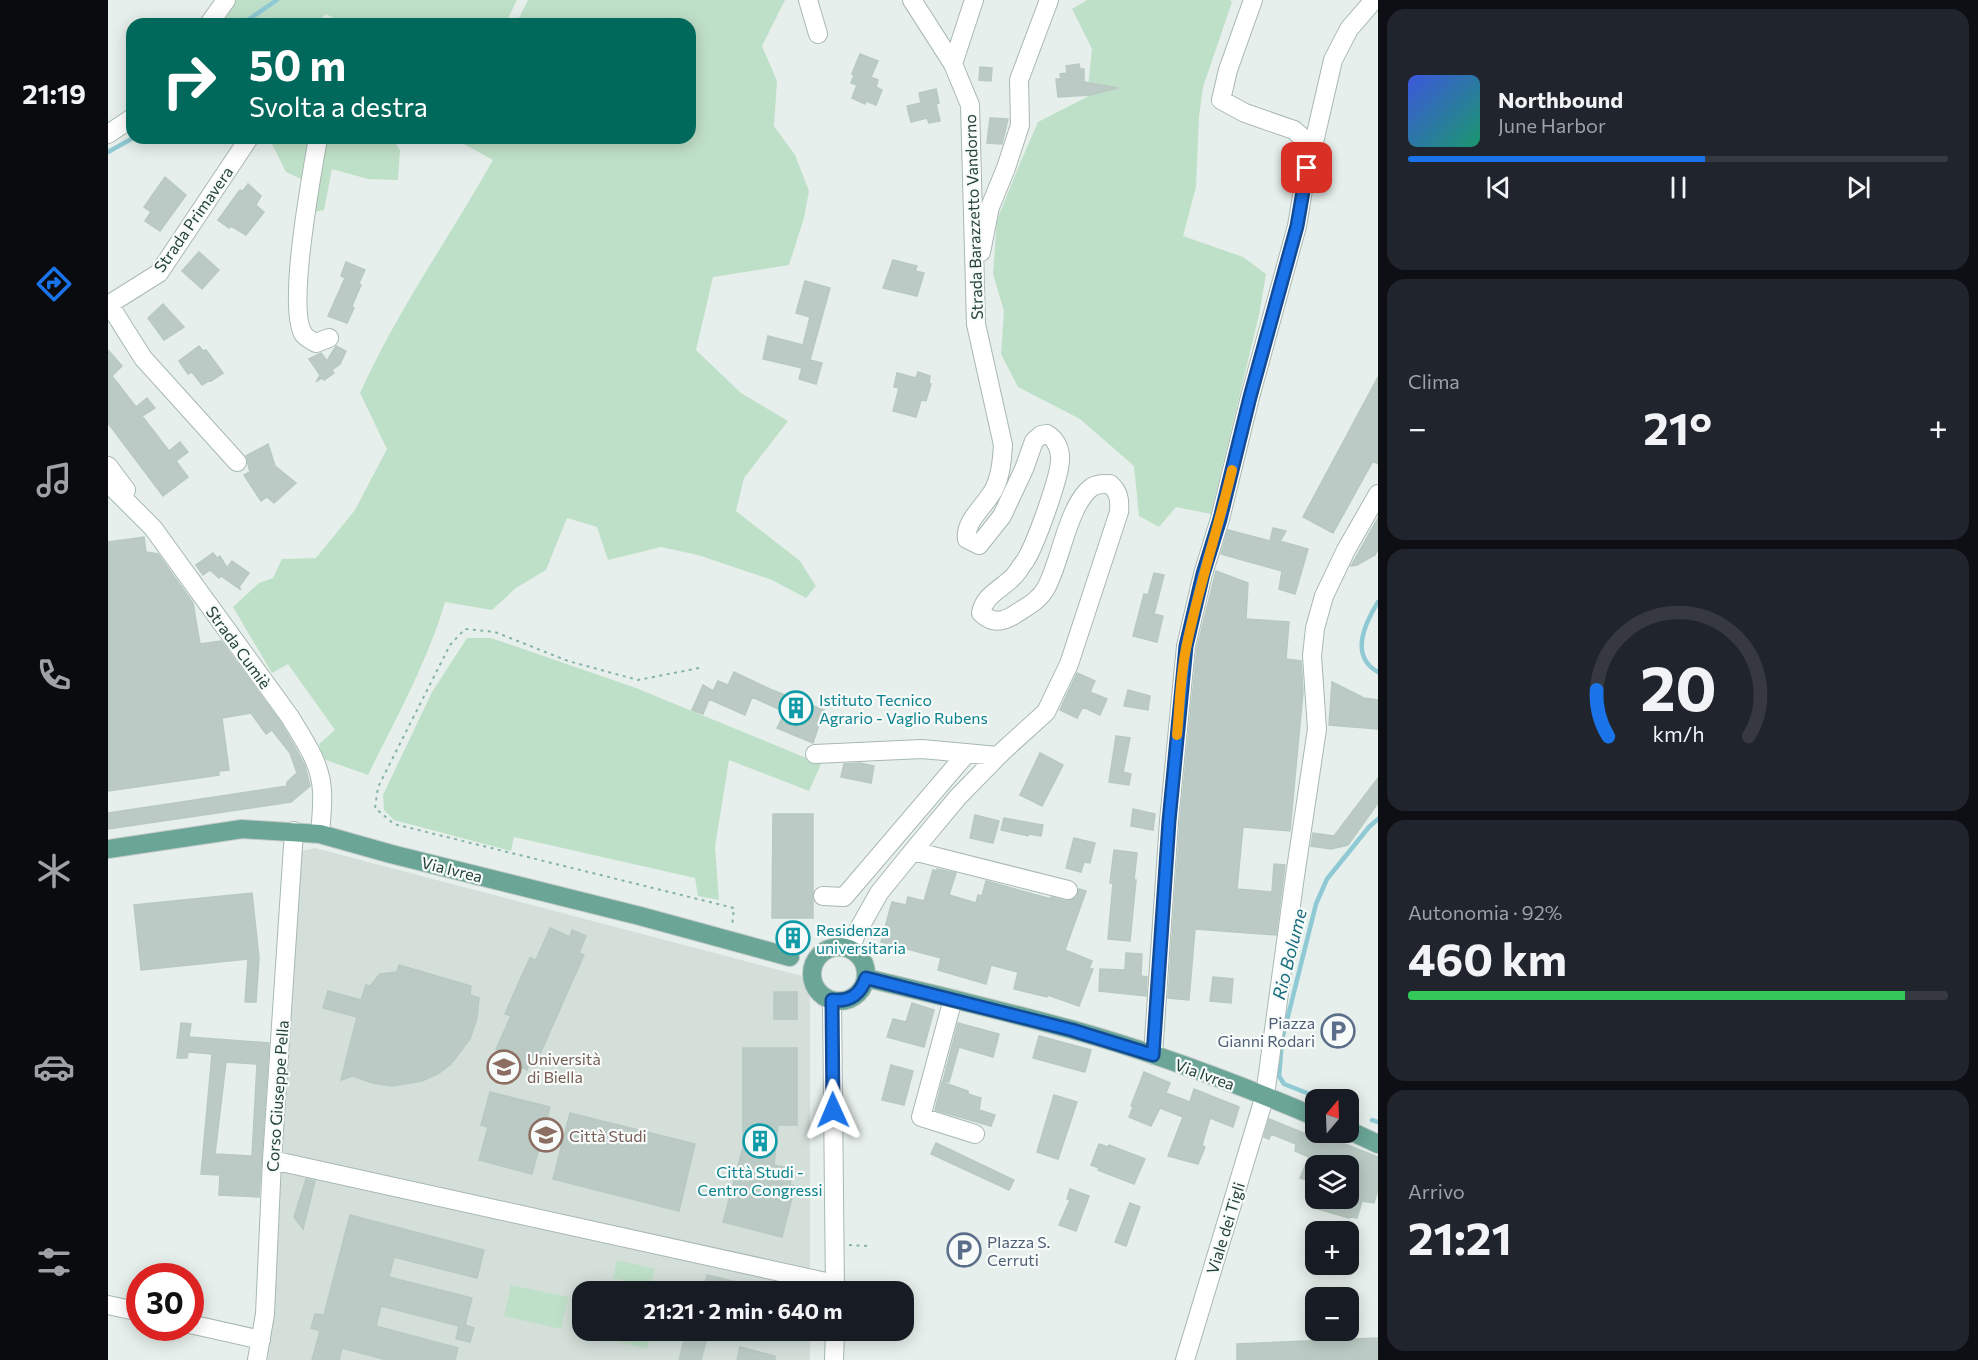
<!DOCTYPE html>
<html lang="it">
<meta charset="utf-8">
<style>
:root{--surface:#171b24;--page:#20242c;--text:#f1f3f6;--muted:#9ea1a6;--line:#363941;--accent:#1a73e8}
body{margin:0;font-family:Commissioner,sans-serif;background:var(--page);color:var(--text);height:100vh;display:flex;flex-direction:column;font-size:22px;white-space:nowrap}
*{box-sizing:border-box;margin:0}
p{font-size:20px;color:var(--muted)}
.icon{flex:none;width:33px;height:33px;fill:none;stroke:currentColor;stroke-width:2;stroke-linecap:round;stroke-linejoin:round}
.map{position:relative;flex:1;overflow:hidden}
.details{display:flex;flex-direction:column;gap:9px;padding:9px;background:#0d0f14;width:600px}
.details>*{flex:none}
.banner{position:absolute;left:18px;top:18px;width:570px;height:126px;border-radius:18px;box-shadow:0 3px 15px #0003;background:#00695c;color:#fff;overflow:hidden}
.needle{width:39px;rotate:19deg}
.fabs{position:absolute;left:1197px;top:1089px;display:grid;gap:12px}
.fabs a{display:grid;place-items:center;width:54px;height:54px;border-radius:12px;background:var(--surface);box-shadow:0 3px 15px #0003;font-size:30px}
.speed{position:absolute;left:18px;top:1263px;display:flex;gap:12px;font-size:30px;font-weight:700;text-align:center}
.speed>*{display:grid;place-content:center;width:78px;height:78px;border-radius:50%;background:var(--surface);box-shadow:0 3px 15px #0003;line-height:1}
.speed .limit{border:9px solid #d22;background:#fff;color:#111}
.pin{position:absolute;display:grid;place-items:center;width:51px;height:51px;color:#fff;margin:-26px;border-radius:12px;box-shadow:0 3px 9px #0006}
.me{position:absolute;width:66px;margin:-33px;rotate:359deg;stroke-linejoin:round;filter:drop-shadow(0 0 4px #0008)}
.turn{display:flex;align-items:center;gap:21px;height:126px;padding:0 24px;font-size:27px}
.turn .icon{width:78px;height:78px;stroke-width:2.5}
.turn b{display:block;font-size:42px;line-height:51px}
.big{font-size:45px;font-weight:700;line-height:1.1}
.details .card{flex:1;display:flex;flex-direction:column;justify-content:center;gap:9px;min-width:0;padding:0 21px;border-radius:18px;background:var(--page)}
.details .dial{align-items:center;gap:0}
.dial svg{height:156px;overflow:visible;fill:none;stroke:var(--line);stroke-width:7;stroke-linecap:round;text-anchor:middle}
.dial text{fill:var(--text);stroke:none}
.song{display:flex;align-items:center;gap:18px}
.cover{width:72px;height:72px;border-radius:9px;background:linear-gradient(135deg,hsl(230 70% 55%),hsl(160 70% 35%))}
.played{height:6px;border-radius:3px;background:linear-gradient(90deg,var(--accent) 55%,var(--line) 55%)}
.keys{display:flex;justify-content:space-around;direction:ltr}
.heat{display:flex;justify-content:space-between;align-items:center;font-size:33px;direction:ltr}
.charge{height:9px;border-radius:4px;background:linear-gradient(90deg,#34c759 92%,var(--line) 0)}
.trip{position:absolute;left:464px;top:1281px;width:342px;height:60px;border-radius:18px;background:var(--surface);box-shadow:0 3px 15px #0003;font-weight:700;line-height:60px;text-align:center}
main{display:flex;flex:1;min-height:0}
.dock{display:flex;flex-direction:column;width:108px;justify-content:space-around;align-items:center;background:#090b0e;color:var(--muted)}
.dock .icon{width:42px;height:42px}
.dock .current{color:var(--accent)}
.dock b{font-size:27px;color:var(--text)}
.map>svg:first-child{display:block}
.built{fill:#d4dfda}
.green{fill:#bfe0c8}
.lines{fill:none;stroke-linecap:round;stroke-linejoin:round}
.stream{stroke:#8ec9d4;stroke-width:4.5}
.building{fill:#bbcac4;stroke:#b8c9c2;stroke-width:1.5;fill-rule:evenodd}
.minor-casing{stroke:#a8b8b2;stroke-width:20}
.major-casing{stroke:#c2cac8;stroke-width:20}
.path{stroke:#86b3a5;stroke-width:2;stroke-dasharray:3 4.5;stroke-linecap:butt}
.minor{stroke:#fff;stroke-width:18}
.major{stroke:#6aa596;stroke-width:18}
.route-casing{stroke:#114b97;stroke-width:15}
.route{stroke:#1a73e8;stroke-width:10}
.slow{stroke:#f59e0b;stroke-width:10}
.labels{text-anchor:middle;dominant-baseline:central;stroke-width:4.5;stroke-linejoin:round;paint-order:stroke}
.street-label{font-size:16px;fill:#24423a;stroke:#f7fbf9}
.culture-label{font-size:16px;fill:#0d838f;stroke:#f7fbf9;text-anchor:start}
.service-label{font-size:16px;fill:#4e5e75;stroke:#f7fbf9;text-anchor:end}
.education-label{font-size:16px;fill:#785e54;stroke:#f7fbf9;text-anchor:start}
.water-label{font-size:18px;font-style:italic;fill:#1c6f80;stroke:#f7fbf9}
</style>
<main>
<nav class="dock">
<b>21:19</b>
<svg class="icon current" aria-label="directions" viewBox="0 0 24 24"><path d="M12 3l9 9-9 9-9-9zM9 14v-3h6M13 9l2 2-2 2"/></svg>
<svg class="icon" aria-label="music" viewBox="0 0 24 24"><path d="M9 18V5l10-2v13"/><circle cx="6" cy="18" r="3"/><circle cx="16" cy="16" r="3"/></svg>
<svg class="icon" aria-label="phone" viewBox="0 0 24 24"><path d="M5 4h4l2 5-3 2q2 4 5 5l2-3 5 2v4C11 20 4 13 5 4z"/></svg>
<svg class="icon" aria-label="climate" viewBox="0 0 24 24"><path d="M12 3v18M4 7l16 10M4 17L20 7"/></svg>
<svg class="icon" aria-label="car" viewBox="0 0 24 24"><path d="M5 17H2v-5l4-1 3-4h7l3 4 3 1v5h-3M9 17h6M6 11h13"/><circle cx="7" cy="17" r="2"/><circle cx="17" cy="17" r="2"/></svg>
<svg class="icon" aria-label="filters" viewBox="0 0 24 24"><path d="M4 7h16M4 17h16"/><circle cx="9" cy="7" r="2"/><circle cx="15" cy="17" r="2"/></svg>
</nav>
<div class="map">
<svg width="1270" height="1360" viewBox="0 0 1270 1360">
<rect width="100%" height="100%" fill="#e6efeb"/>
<path class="built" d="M207,848L702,978V1291L474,1292V1330L702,1331V1360H159L194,851Z"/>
<path class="green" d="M126,0H409L397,24H237L218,14L207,24H163L158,17L150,24H110Z
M420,0H677L654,46L669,81L666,126L687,155L701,191L696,218L681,265L605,277L588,350L633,393L680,421L636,478L628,511L692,561L708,586L698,598L664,580L590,555L553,547L500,560L489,527L459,518L438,570L408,588L384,610L337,602C319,663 288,718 260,775L215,759L211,744L227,730L180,664L164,673L125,607L151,583L165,578L174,559L208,558L247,510L279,449L252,393C289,311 341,238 385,160L345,138H582V24H408Z
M979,0H1122L1124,2L1095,87L1091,117L1088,187L1075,236L1135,257L1158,274L1151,315L1103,514L1068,507L1051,527L1031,516L1026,466L972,419L910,387L893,354L896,311L885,274L889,220L913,161L930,122L979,97L984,49L964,9Z
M161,138H201L195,180L178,172Z
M218,138H284L292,150L290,180L260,179L224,169L216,210L206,212Z
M359,638H383L528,688L713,764L701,791L621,760L607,847L611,900L590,896L587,878L406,837L403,851L286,820L276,810L275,795L324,692Z
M509,1260L547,1269L542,1287L505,1278Z
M403,1285L460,1297L453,1329L396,1316Z
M481,1331V1330L543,1331L539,1349L481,1334Z"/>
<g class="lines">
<path class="stream" d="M134,24L169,0
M0,152L25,138
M1270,602C1257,623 1241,656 1270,672
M1204,1095L1176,1084L1171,1076L1174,1040L1208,904L1219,879L1261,827L1270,819
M1264,1120L1270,1122"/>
</g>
<path class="building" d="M752,54L770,61L763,77L770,80L768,87L774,90L768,105L758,101L757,104L744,98L749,85L743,83L746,75L744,74Z
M971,64L972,69H976V82L1010,88L982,95L950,97L948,79H953L952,74L959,73L958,66Z
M872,67L884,68L883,81L871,80Z
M828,89L831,103L828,104L832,121L821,123L819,118L803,122L799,106L813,103L811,93Z
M882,118L900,119L894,144L879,143Z
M57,177L78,195L52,231L37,221L43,212L36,207Z
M140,184L153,196L148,205L156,212L138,235L123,226L121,228L110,220L132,190L135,191Z
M91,252L111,270L94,289L74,271Z
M785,260L809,266L807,271L816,273L809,296L775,288Z
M238,262L257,270L251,283L253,285L244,306L246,308L239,323L220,316L237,278L233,276Z
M697,281L722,288L702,360L714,363L708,384L691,379L694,368L655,359L660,336L695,345L702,317L688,313Z
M55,304L76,327L56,340L40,318Z
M91,346L95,351L98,350L115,373L103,381L102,380L94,385L84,372L80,374L71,361Z
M228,346L238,351L232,364L224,370L226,373L216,380L214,378L208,382L212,375L201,359L213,353L219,361Z
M0,350L14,366L4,376L28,407L39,398L47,408L34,416L61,451L72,442L80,452L68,461L80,477L55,496L0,423Z
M810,372L822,376L821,384H823L818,401L813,400L808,417L785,411L791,388L786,387L789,373L808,378Z
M1270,377V464L1265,461L1225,533L1195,517Z
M160,444L167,466L188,483L166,503L159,497L153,501L136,475L142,472L138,456Z
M1270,518V549L1267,555L1249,565L1243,566Z
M1165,528L1178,531L1172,541L1200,549L1187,594L1171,589L1174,571L1113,554L1120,530L1162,541Z
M36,537L38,552L50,554L85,603L92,644L113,641L173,723L188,749L197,766L202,786L183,802L0,829V813L173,787L179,786V782L189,773L182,753L164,730L158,734L143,713L114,718L121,770L111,771V775L0,791V542Z
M105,553L109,558L112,556L119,568L124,561L141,573L131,587L133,590L113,576L111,578L102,570L95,575L88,565Z
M1108,571L1140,583L1138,619L1181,622L1178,659L1193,661L1195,692L1182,831L1135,827L1129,889L1164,892L1166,864L1177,865L1168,935L1087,929L1081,1000L1060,998L1072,822L1089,648Z
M1046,573L1056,575L1046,614L1055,616L1049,642L1025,636L1036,594L1040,595Z
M626,672L664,690L716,710L705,743L669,728L677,712L644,697L637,715L601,699L595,714L584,710L595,685L605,691L610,681L620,685Z
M969,673L987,681L982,692L999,699L992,715L975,707L969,718L952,710Z
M1224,682L1256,698L1270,700V729L1221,725Z
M1020,690L1042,696L1040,710L1016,706Z
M1008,736L1022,738L1015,772L1023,774L1021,785L1001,782Z
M932,753L955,765L934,806L912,795Z
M752,763L766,766L763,783L733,777L736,764Z
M1270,778V803L1240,845L1223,849L1203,846L1205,833L1226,836Z
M1025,809L1047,814L1045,830L1023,826Z
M665,814H705V918H664Z
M867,815L891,821L885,843L862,838Z
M896,818L935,825L933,836L921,834L920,836L893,830Z
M966,838L987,843L982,863L976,862L973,872L958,868Z
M1006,850L1029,853L1026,880H1028L1022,941L1000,939L1005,883H1002Z
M829,869L848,873L841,895L868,903L870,895L874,896L878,881L943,899V897L958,901L968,898L971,889L978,891L957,950L984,961L981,969H985L971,1006L940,995L939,997L906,989L910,972L883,965L878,984L830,970L833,958L773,942L784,902L798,905L800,897L816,901L825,870L829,871Z
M144,893L151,958L148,1002H137L140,959L33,970L26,905Z
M442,928L462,937L464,930L478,936L471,953L476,955L431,1056L426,1054L419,1070L395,1059L398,1053L388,1049L403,1016L397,1014L410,984L422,958L428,960Z
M1018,953L1034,954L1033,976L1039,977L1038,996L991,991L992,969L1017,970Z
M291,965L363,986L362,995L371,998L369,1018L362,1039L343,1064L331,1073L314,1081L284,1086L264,1083L245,1076L233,1080L249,1017L215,1008L220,991L253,1000L258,985L262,986L272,974L289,972Z
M1105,977L1125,979L1123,1003L1102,1001Z
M666,992H689V1019H666Z
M804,1003L826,1010L816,1047L779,1037L785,1019L798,1022Z
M73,1023L83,1024L81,1037L161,1043L151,1197L111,1195L112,1175L93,1174L104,1054L80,1052L79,1058H69ZM118,1062L149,1064L144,1156L107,1154Z
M850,1023L891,1034L885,1057L851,1047L841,1082L835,1081Z
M931,1036L983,1050L977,1072L925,1058Z
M635,1048H689V1125H670L666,1165L685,1169L682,1185L687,1186L674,1237L615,1222L635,1147Z
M783,1065L805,1071L796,1105L774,1100Z
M1036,1072L1062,1083L1058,1093L1082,1102L1086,1089L1131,1107L1125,1127L1102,1118L1094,1145L1097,1147L1090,1164L1060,1156L1075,1117L1052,1108L1043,1126L1021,1117L1025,1107L1023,1106Z
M834,1082L860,1091V1094L873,1098L871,1110L887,1115L883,1126L827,1110Z
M382,1092L442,1107L424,1174L371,1160L380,1127L373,1125Z
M946,1095L969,1102L950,1159L929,1152Z
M462,1113L587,1144L571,1211L445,1179Z
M1161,1119L1198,1134L1199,1129L1270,1157V1189L1266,1203L1254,1201L1249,1218L1244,1217L1241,1218L1203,1207L1206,1198H1240V1166H1208V1183L1192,1178L1201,1157L1187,1151L1188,1144L1163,1134L1161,1139L1156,1137Z
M828,1143L906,1180L901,1190L823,1154Z
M991,1144L1000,1147L1001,1145L1037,1159L1026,1184L990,1170L991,1168L983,1165Z
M198,1179L207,1181L195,1229L186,1217Z
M962,1189L981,1196L968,1231L951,1225L962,1200L959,1199Z
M1022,1203L1032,1207L1018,1246L1007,1242Z
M242,1215L376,1250L369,1278L286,1257L281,1277L364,1298L357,1325L366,1328L362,1342L348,1339L351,1326L273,1306L268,1326L350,1348L347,1360H279L234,1348L231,1360H204L212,1331L203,1328L207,1314L216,1315Z
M599,1275L650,1287L649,1292H595Z
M579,1330H601L593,1360H571Z
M1269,1338V1360H1129V1344Z
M632,1347L667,1356V1360H629Z"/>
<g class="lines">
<defs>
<path id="minor" d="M700,0L710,34
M1145,0L1120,70L1113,100L1137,113L1186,130L1204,146
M101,24L118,0
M845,64L866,0
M0,134L24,118
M210,138C204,173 178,310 196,335C199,338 204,341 208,343L221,338
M873,252L882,207L898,168L912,125L911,80L941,0
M1,304L35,358L129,462
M0,305L51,273L141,138
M0,466L18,490
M0,483L45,528L182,717C196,740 213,764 214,791C215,805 213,820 212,834
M707,754L814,749L890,756
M805,851L960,890
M715,896L736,897L859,753
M742,949L748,934L771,893L805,851L850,797L895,751L938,712L961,664L1011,512C1012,500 1011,492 1002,484C996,484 990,483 984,487C960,504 953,561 938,588C931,601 918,607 906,615C893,623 884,623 873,613C876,595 894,589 906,576C910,572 913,566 917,561C927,546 951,479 952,461C953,450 948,439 939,434L933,435L926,441L916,469L894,516L871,545L859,539C856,520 880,504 887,487C893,474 894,459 895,445L868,324L862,105L845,64L804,0
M845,999L813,1117L867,1134
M724,1000L727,1292
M1045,1055L1061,821L1078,646L1095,574L1112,519L1142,397L1189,226L1195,190L1225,60L1241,29L1266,0
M164,1160L727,1284
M0,1305L32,1312
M82,1324L153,1340
M149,1360L157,1314L164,1160L186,831
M726,1360L727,1330
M1077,1360L1157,1095L1187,876L1209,729L1204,656L1207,628L1216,596L1238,550L1270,494"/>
<path id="major" d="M0,849L134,829L212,834L283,854L532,916L682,957
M704 974a27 27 0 1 1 54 0a27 27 0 1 1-54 0Z
M758,978C826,994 894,1011 962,1029C1045,1052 1128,1083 1208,1117
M1240,1130L1270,1144"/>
</defs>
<use href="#minor" class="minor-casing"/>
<use href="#major" class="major-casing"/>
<path class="path" d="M591,668L530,680L460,661L387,632L357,629L342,645L270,787L267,808L286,824L626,908L624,926
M741,1245L760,1246"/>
<use href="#minor" class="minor"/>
<use href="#major" class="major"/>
</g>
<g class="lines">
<defs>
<path id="route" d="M725,1110L724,1000C742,1002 752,995 758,978L964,1030L1045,1055L1061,821L1078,646L1095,574L1112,519L1142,397L1189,226L1199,168"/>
</defs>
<use href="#route" class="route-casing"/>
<use href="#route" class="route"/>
<path class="slow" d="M1069,735C1072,705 1072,674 1079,644C1091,585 1110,529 1124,470"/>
</g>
<defs>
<symbol id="building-ring" viewBox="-11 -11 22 22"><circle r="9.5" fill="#f7fbf9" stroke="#0f9aa8" stroke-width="1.5"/><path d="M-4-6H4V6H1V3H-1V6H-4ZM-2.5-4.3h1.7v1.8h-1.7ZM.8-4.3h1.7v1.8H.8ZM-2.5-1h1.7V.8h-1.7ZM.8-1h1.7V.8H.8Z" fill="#0f9aa8"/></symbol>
<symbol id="parking-ring" viewBox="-11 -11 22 22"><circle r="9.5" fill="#f7fbf9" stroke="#5c6f8a" stroke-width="1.5"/><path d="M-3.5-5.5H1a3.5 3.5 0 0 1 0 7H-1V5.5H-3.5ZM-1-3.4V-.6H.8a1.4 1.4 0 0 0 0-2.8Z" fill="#5c6f8a"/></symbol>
<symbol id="university-ring" viewBox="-11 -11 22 22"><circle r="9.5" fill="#f7fbf9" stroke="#8d6e63" stroke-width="1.5"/><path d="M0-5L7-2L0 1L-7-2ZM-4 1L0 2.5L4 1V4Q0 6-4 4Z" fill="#8d6e63"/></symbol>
</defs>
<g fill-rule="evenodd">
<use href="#building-ring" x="669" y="689" width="38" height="38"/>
<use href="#building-ring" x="666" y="919" width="38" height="38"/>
<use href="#parking-ring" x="1211" y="1012" width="38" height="38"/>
<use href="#university-ring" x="377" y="1048" width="38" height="38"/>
<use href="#university-ring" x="419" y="1116" width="38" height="38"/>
<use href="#building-ring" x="633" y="1122" width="38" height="38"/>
<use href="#parking-ring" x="837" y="1231" width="38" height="38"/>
</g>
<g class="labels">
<g class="street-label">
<text transform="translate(865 217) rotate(-92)">Strada Barazzetto Vandorno</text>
<text transform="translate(85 219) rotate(-55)">Strada Primavera</text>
<text transform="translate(131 647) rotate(54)">Strada Cumiè</text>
<text transform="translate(344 869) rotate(14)">Via Ivrea</text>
<text transform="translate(1097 1074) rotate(20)">Via Ivrea</text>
<text transform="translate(169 1096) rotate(-86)">Corso Giuseppe Pella</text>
<text transform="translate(1117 1228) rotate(-73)">Viale dei Tigli</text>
</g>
<g class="culture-label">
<text x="711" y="699">Istituto Tecnico<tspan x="711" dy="18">Agrario - Vaglio Rubens</tspan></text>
<text x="708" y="929">Residenza<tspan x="708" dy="18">universitaria</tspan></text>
<text x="652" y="1171" text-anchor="middle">Città Studi -<tspan x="652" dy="18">Centro Congressi</tspan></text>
</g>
<g class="service-label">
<text x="1207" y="1022">Piazza<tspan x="1207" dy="18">Gianni Rodari</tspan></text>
<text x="879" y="1241" text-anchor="start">PIazza S.<tspan x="879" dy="18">Cerruti</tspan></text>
</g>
<g class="education-label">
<text x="419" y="1058">Università<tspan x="419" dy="18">di Biella</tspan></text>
<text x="461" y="1135">Città Studi</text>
</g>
<g class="water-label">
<text transform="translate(1181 954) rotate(-76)">Rio Bolume</text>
</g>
</g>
</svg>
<div class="fabs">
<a><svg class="needle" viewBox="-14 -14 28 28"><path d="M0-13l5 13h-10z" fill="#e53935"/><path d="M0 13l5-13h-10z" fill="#9ea1a6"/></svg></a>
<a><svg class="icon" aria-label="layers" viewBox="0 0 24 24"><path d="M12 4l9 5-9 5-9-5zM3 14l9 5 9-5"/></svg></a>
<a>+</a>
<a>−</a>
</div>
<div class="speed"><div class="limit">30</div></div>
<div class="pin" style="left:1199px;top:168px;background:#d93025"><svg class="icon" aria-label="arrive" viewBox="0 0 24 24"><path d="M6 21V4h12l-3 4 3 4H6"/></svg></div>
<svg class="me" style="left:725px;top:1110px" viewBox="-20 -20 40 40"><path d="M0-17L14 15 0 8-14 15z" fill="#1a73e8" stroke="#fff" stroke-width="4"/></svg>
<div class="trip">21:21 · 2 min · 640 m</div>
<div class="banner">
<div class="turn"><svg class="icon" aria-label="right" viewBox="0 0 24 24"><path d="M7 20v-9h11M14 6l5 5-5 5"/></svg><div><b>50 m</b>Svolta a destra</div></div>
</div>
</div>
<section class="details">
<div class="card">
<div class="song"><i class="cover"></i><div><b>Northbound</b><p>June Harbor</p></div></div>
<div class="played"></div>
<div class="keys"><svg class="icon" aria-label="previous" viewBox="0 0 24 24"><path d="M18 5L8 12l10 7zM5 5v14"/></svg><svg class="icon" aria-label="pause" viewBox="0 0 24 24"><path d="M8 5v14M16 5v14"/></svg><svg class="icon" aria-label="next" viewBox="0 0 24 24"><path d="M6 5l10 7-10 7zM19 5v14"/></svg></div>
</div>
<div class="card"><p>Clima</p>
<div class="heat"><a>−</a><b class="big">21°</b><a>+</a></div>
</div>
<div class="card dial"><svg viewBox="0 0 100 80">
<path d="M14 69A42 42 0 1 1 86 69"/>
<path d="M14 69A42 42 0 0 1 8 45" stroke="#1a73e8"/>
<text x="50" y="56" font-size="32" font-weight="700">20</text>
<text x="50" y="72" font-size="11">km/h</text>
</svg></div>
<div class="card"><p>Autonomia · 92%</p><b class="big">460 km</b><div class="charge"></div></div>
<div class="card"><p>Arrivo</p><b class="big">21:21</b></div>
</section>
</main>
